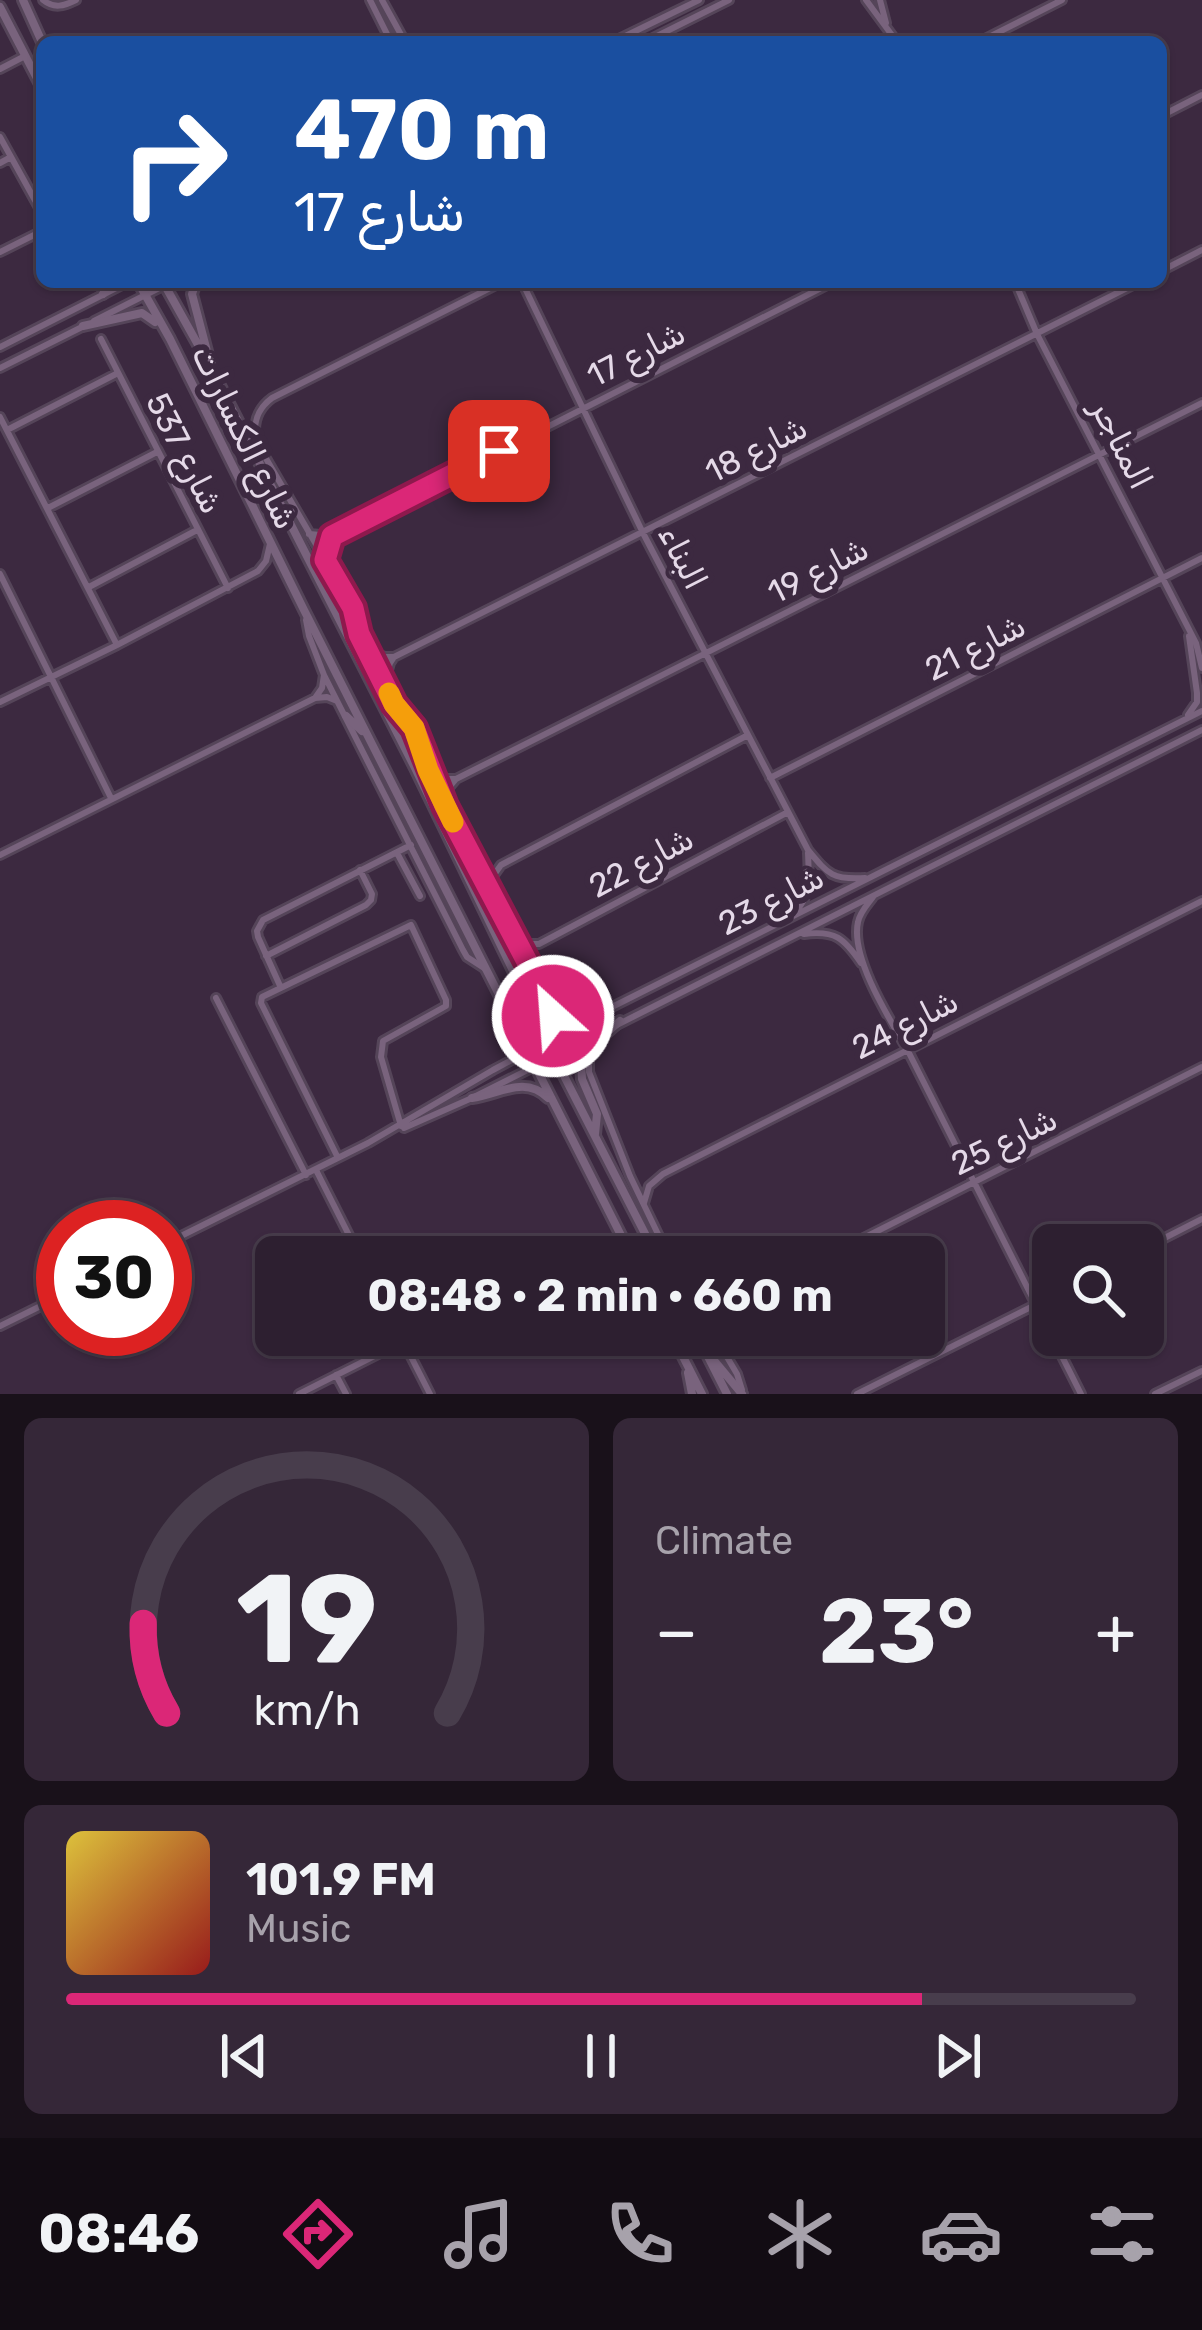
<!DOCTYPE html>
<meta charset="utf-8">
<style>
:root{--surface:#2d1f30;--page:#352738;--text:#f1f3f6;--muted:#a7a2ab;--line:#483d4c;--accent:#db2777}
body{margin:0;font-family:Rubik,"Noto Sans Arabic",sans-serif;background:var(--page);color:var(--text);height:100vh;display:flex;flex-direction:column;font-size:45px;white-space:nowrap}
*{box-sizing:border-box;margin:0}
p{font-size:39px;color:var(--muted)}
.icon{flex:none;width:66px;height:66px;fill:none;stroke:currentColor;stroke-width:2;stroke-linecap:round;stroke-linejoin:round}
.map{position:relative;height:1394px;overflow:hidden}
.details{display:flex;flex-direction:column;gap:24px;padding:24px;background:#19111a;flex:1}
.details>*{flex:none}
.top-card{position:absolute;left:36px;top:36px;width:1131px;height:252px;border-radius:18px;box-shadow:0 3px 9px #0004,0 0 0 3px var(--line);background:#1a4fa0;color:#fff;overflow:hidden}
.controls{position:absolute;left:1032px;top:1224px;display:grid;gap:24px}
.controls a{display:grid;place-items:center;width:132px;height:132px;border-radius:18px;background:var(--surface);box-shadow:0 3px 9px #0004,0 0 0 3px var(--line);font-size:60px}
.speed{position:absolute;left:36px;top:1200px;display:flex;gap:24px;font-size:60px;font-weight:700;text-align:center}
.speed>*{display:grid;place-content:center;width:156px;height:156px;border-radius:50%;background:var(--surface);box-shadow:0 3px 9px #0004,0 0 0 3px var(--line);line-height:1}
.speed .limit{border:18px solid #d22;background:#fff;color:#111}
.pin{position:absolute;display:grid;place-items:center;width:102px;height:102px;color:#fff;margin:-51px;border-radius:24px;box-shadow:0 6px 18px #0006}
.me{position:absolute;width:132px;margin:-66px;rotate:334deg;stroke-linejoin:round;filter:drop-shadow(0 0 9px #0008)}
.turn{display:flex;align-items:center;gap:42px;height:252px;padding:0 60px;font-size:54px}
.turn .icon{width:156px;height:156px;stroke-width:2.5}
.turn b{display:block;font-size:84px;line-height:102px}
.big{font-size:90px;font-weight:700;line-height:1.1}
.details .widget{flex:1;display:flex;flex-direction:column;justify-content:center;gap:18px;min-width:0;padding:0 42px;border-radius:18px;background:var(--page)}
.details .dial{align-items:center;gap:0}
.dial svg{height:312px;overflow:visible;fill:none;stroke:var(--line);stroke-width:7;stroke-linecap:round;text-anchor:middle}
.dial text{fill:var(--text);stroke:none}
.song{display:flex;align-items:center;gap:36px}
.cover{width:144px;height:144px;border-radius:18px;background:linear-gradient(135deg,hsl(50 70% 55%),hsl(0 70% 35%))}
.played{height:12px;border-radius:6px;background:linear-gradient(90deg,var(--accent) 80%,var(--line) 80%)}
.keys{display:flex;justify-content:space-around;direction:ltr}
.heat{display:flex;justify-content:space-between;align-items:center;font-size:66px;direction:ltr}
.details .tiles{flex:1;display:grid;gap:24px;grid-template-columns:1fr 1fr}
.widget:last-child{grid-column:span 2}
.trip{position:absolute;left:255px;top:1236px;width:690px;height:120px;border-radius:18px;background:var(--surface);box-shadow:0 3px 9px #0004,0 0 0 3px var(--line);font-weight:700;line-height:120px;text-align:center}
.dock{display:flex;height:192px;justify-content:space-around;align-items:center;background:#120c13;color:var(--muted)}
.dock .icon{width:84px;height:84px}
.dock .current{color:var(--accent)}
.dock b{font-size:54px;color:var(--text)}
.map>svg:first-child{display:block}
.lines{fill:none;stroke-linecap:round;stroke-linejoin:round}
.minor-casing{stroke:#554559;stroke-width:12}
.tertiary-casing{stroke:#554559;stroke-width:14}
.minor{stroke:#79637d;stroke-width:6}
.tertiary{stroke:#79637d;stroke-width:8}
.route-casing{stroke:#8e194d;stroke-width:30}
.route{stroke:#db2777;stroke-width:21}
.slow{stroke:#f59e0b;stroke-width:21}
.labels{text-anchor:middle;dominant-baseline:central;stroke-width:12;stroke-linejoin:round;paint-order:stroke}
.street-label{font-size:33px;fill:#e5d9e8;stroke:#3c2940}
</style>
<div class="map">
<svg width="1202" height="1394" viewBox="0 0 1202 1394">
<rect width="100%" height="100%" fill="#3c2940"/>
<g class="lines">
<defs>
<path id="minor" d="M43,0C54,9 64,6 76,0
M370,0L391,42
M382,0L405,42
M866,0L897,42
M880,0L886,23
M613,42L699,0
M645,42L729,0
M979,42L1062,0
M0,69L25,56
M1161,116L1202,95
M0,137L42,213
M0,163L11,157
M0,252L42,231
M1161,271L1202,250
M502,282L272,398C257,409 252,425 257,443L353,608L359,635L395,704L414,728L428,770L445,806L551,1007L552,1015L544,1030
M522,282L643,533L808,850C828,874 832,880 865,878
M1015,282L1037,334L1196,643L1202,668
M94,321L171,282
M101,339L228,588
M0,347L128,282
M0,368L82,327
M0,417L117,645
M7,430L116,374
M48,508L157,452
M309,534L332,536L833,282
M325,560L332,536
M0,574L111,798
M89,587L197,530
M306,620L309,636L324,675L463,950L467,957L484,968
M369,651L385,657H394L1139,282
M385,681L390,663L394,657
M315,698L322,688L324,675
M0,702L117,645L258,571L266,561L270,544
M1188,715L1197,702V693L1189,636
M433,773L440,779H456L1202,403
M770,778L1202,558
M445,802L450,786L456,779
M397,853L420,896
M0,855L315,698L327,697L337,701
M490,891L491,879L501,865L748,735
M873,897C867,905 860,912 858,922C850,957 890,1020 907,1049L1081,1394
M794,913C811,898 809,875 808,853
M804,934C835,930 844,938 861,963
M515,940L529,944H539L788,812
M266,956L366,905L371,900L372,894L360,870
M281,988L258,937L257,931L263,920L411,845
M216,998L306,1175
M589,1050V1072L630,1176L669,1257
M404,1128L472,1098L1202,730
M338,1158L261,1003L262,997L411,925L446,1000V1006L383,1041L381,1057L401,1126
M316,1170L360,1257
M644,1203L649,1186L663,1174L1202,901
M165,1244L368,1143L493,1070L604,1011L1202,711
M1143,1249L1202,1219
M573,1257L585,1254L606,1257
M826,1257L1202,1067
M0,1326L63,1295
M400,1335L430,1394
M714,1335L737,1374L742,1390
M336,1375L346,1394
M299,1394L416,1335
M857,1394L1053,1296
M1155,1394L1202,1371"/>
<path id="tertiary" d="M23,0L42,42
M0,7L42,88
M138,282L170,339L304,610L632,1257
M163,282L211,368L415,768L562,1072L657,1257
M196,282L192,294L208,355
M103,294L112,282
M83,326L142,313L155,322
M325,587L359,635
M395,704L412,749L414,760
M346,716L362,731
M531,1004L557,1017L604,1011
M472,1098C500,1094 525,1075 548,1098
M595,1134L597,1114L582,1079L581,1062L589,1048L620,1021
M672,1335L702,1394
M697,1335L727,1394
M712,1358L742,1394
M688,1373L692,1394"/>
</defs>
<use href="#minor" class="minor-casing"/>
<use href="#tertiary" class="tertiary-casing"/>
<use href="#minor" class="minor"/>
<use href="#tertiary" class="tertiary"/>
</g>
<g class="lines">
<defs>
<path id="route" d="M499,451L332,536L325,560L353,608L359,634L394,704L414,728L445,806L551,1007L553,1016"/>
</defs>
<use href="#route" class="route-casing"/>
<use href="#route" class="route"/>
<path class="slow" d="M389,693L394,704L414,728L428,770L453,822"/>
</g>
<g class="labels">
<g class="street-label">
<text transform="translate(636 354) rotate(-27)">شارع 17</text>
<text transform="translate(245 437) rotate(64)">شارع الكسارات</text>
<text transform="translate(1122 444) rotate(63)">المناجر</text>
<text transform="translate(756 449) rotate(-27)">شارع 18</text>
<text transform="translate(185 453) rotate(63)">شارع 537</text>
<text transform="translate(683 557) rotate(63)">البناء</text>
<text transform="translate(818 570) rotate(-27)">شارع 19</text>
<text transform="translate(975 647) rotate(-27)">شارع 21</text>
<text transform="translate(641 862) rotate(-28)">شارع 22</text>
<text transform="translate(771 900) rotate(-27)">شارع 23</text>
<text transform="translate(905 1024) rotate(-27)">شارع 24</text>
<text transform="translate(1004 1141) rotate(-26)">شارع 25</text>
</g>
</g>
</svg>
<div class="controls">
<a><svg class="icon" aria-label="search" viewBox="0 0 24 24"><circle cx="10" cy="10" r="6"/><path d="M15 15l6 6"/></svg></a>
</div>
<div class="speed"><div class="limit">30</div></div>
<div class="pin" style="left:499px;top:451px;background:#d93025"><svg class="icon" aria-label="arrive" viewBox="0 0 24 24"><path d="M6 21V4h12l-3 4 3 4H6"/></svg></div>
<svg class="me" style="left:553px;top:1016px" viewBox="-20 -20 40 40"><circle r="17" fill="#db2777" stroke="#fff" stroke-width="3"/><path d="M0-11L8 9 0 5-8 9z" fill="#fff"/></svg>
<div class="trip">08:48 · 2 min · 660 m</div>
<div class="top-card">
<div class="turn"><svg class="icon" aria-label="right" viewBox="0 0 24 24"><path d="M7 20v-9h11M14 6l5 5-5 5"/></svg><div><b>470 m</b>شارع 17</div></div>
</div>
</div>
<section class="details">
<div class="tiles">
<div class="widget dial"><svg viewBox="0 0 100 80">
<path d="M14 69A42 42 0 1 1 86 69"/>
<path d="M14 69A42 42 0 0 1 8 46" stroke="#db2777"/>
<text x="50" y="56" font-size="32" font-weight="700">19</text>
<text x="50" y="72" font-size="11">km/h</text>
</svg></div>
<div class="widget"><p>Climate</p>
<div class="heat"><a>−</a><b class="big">23°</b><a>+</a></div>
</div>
<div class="widget">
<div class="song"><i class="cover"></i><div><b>101.9 FM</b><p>Music</p></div></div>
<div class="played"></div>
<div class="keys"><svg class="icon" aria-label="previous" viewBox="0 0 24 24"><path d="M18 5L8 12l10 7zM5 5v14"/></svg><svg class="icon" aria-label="pause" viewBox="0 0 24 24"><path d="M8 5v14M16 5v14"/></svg><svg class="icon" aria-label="next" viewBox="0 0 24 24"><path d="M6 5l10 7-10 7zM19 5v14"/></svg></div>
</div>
</div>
</section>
<nav class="dock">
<b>08:46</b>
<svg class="icon current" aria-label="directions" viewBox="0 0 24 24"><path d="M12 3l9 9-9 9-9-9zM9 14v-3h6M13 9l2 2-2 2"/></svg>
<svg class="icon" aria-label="music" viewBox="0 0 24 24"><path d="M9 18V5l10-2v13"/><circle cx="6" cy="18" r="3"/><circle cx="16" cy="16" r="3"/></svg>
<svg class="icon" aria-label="phone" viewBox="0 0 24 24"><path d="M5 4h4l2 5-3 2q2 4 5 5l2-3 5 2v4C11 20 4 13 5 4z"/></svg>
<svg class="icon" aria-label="climate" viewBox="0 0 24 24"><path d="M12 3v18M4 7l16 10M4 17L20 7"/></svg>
<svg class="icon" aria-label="car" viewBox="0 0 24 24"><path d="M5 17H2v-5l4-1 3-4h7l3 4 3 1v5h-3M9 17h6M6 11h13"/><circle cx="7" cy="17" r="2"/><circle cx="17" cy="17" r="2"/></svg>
<svg class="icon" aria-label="filters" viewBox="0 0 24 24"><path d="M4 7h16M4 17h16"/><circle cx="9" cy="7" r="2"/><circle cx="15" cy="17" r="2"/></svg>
</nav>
